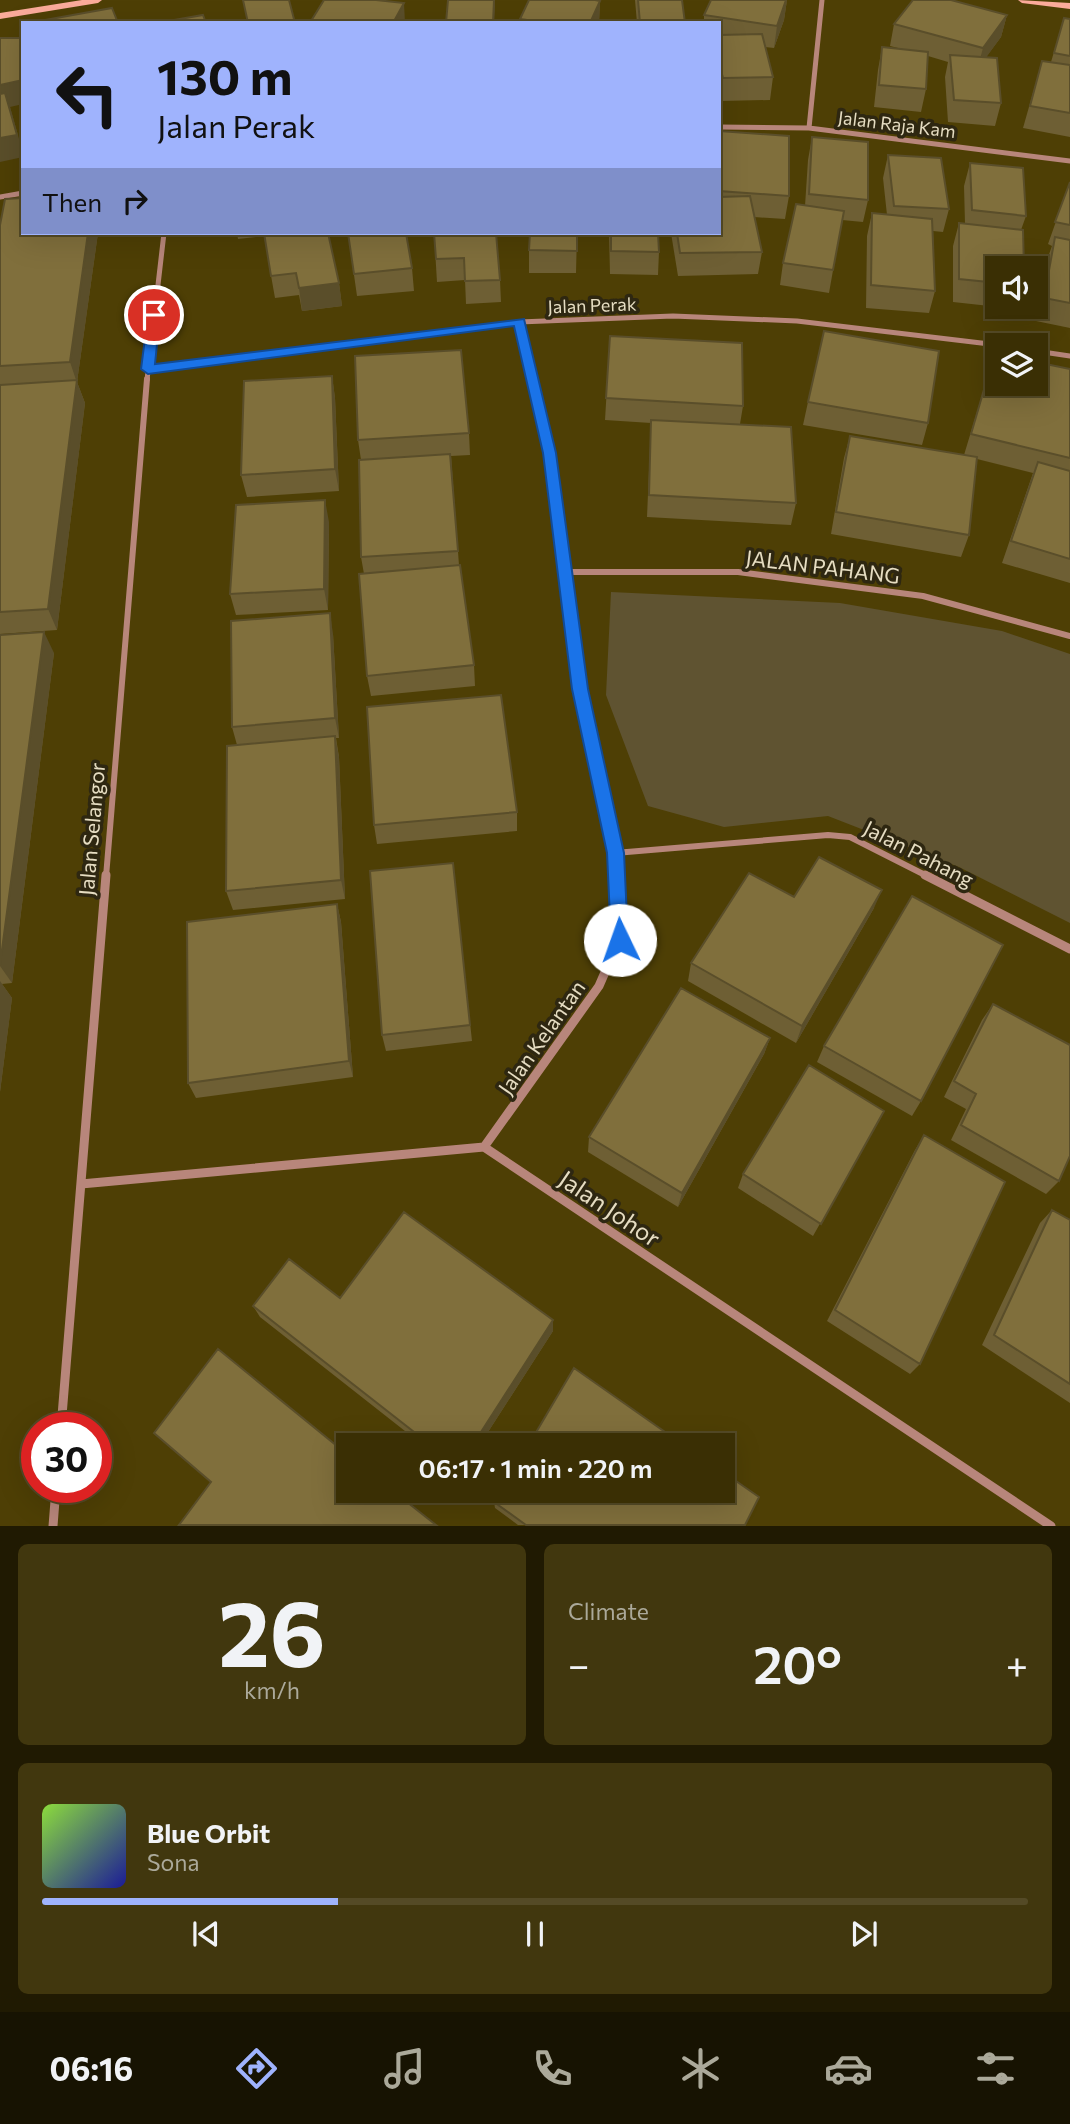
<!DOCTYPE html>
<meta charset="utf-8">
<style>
:root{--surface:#3a2f04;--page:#41370e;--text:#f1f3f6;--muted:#aba99a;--line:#544a26;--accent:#9fb3fd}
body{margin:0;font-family:Commissioner,sans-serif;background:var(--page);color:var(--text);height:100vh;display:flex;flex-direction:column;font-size:26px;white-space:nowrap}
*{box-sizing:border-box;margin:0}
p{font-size:23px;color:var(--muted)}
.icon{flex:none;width:38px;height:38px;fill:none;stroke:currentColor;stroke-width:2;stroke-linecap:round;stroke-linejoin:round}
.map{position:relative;height:1526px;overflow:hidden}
.panel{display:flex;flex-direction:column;gap:18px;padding:18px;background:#201a02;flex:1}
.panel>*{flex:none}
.top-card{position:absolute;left:21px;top:21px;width:700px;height:214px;border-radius:0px;box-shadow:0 7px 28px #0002,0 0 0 2px var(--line);background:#9fb3fd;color:#111;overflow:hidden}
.tools{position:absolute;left:985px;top:256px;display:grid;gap:14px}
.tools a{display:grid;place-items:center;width:63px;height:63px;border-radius:0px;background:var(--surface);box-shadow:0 7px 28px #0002,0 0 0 2px var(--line);font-size:35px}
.speed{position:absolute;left:21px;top:1412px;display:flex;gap:14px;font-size:35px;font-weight:700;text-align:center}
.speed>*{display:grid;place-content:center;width:91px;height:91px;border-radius:50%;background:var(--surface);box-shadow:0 7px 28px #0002,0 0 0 2px var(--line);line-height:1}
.speed .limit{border:10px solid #d22;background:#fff;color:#111}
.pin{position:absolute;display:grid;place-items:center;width:60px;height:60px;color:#fff;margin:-30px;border:4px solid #fff;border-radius:50%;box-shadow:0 2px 7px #0007}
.me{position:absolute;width:77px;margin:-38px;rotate:357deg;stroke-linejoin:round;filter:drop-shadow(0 0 5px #0008)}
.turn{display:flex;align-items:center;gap:24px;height:147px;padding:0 21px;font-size:32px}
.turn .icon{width:91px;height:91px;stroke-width:2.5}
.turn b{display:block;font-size:49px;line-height:60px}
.then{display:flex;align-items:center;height:66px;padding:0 21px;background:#0003;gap:14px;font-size:26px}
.big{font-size:52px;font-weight:600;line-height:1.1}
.panel .widget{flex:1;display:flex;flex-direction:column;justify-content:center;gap:10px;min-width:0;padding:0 24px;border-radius:10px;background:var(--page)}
.panel .dial{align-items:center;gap:0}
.dial b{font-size:91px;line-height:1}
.song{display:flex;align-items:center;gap:21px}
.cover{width:84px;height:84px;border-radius:10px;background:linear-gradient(135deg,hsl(90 70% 55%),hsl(240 70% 35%))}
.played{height:7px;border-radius:4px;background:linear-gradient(90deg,var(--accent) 30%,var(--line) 30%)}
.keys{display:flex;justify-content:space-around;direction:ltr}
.heat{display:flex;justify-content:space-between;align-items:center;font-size:38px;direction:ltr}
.panel .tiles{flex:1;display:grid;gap:18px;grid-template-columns:1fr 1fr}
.widget:last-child{grid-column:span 2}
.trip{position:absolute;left:336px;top:1433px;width:399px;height:70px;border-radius:0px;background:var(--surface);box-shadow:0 7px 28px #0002,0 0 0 2px var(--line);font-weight:600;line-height:70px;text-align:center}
.tab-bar{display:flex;height:112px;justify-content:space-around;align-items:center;background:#171302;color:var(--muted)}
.tab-bar .icon{width:49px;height:49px}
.tab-bar .selected{color:var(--accent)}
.tab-bar b{font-size:32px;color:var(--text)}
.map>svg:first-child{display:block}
.green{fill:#5f5331}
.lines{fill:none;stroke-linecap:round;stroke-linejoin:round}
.street-far2{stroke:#b8867b;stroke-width:5}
.street-far1{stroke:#b8867b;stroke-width:6}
.street{stroke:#b8867b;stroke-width:9}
.secondary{fill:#fbab9b;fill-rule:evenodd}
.wall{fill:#6e5f34}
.shaded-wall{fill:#5a4e2a}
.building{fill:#806f3c;stroke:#5a4e2a;stroke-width:2}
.route{fill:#1a73e8;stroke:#114b97;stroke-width:2}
.labels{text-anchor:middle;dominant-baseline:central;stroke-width:7;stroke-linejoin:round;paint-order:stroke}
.far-street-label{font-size:18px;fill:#e6ddc2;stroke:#2e2711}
.street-label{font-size:21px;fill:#e6ddc2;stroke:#2e2711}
.near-street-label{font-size:24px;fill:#e6ddc2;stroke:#2e2711}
</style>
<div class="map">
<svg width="1070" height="1526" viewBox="0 0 1070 1526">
<rect width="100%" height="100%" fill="#4e3f05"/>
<path class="green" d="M611,592L840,603L1002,631L1070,654V923L959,867L828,816L724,827L648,806L606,695Z"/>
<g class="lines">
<path class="street-far2" d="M719,127L809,128L1070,161
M809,128L822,0
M0,197L23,193
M519,322L532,380
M1036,351L1070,356
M148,369L519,322L673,316L797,321L998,345
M147,380L164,233"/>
<path class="street-far1" d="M532,379L549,453L567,572L580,689L615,853L616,877
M567,572H738L923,596L1070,636
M615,853L828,835L850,837L929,877
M106,877L147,379"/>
<path class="street" d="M925,875L1070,949
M484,1147L599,986L619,940L616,875
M81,1184L484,1147L1051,1526
M61,1428L106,875
M53,1526L56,1488"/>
<path class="secondary" d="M82,0H102L98,3L0,19V13Z
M1018,0L1070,3V9L1022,3Z"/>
</g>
<path class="wall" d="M635,0H682L685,23H637Z
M787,0L784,20L774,48L765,47L773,77L770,100L720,101L719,23H704V15Z
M600,1L599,23H520V19Z
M1007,15L1001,37L986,57L1001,103L995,126L948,122L945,77L948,62L928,56L926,89L921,112L874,107L878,70L882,47L902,49L890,46L894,24Z
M1064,18L1070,19V137L1023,128L1042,61L1051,62Z
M719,131L789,196L785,219L754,217L762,252L758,274L678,276L671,233H719Z
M812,137L868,200L863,222L842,220L829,293L780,285L783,263L805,206L808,160Z
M888,155L949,209L943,232L933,231L935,291L929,313L866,308L867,236L872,213L887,215L883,178Z
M970,163L1026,216L1021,230L998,268V306H1018L1017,309L953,302V246L959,223L965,224L964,186Z
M1070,182V328L1036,321L1047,260L1052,246L1048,244Z
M0,225L23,233H98L77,382L85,403L57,630L0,634Z
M237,233H344L328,235L339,283L342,306L302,311L299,295L275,298L264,236L238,239Z
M348,233L412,268L414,291L357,296Z
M434,233L500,280L501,302L466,304L465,280L437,282Z
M577,233L576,273H529V250Z
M609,233H658L659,252L658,275L610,274Z
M610,336L743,406L740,424L796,503L791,525L647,517L651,423L605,420Z
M995,352L1070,369V583L1002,563L1033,473L977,459L969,535L961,557L831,534L844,458L850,436L964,455Z
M332,376L335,398L339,491L247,497L241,475Z
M808,402L928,423L922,445L803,425Z
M469,433L470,455L451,456L459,565L474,665L475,686L371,696L367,676L364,574L361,557V460L358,440Z
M329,522L328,610L236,615L230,594Z
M333,634L339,738H336L339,757L345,899L233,910L226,891L237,745L232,727Z
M0,635L54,653L12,983L2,984L12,998L0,1092Z
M517,812V831L377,844L374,825Z
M453,863L472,1041L386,1051L382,1035Z
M794,897L874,908L796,1043L688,981L691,963Z
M337,904L341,922L353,1077L196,1098L188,1083Z
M993,1004L1059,1181L1046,1194L951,1140L966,1109L944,1097L982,1020Z
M770,1038L764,1054L678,1207L588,1152L589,1137Z
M824,1046L921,1101L912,1116L817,1062Z
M884,1111L813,1236L738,1188L743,1174Z
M924,1135L920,1364L910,1374L827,1321L915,1150Z
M1052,1210L1070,1220V1403L982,1345L1040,1223Z
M340,1298L553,1331L479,1446H424L260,1317L253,1306Z
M494,1502L745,1525H518L495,1508Z"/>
<path class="shaded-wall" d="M494,0H495V7L494,23H493Z
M787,0L784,20L774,48L777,26Z
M600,1L599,23H590Z
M404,3L405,23H393Z
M1007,15L1001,37L977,70L983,48Z
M23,80V104L10,107L23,153V157L0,162V85Z
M88,233H98L77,382L85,403L57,630L48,609L77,383L70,362Z
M325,233H344L325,235Z
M339,283L342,306L302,311L299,288Z
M332,376L335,398L339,491L335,469Z
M325,500L329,522L328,610L324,589Z
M330,613L333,634L339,738L335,718Z
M44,632L54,653L12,983L0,966Z
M335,736L339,757L345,899L341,880Z
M882,890L874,908L796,1043L802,1026Z
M337,904L341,922L353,1077L349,1061Z
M0,981L12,998L0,1092Z
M770,1038L764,1054L678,1207L682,1193Z
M553,1320V1331L479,1446H472Z"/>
<path class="building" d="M243,0H289L295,23H248Z
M324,0H376L404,3L393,23H326L311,21Z
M448,0H494L493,23H446Z
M529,0H595L600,1L590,23H548L520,19Z
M638,0H682L685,23H640Z
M711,0H786L777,26L704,15Z
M913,0H951L1007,15L983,48L894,24Z
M112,8L118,23L34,22Z
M203,15L206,23H157Z
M1064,18L1070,19V56L1054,53Z
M762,34L773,77L723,78L719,63V35Z
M0,38H23V80L0,85Z
M882,47L928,52L926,89L879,85Z
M950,55L997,58L1001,103L954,100Z
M1042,61L1070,65V113L1030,106Z
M5,93L17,135L0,138V94Z
M719,131L789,136V196L719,191Z
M812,137L868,142V200L809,194Z
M888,155L941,158L949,209L894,206Z
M970,163L1023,168L1026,216L972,210Z
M1070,182V225L1055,222Z
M750,196L762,252L680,253L677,233H719V197Z
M23,198V233H88L70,362L0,366V225L5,199Z
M796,204L844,211L833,270L783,263Z
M872,213L932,219L935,291L871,285Z
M959,223L1023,230L1024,268H998V283L959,279Z
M264,233H328L339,283L299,288L296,273L271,276Z
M348,233H406L412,268L354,274Z
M434,233H496L500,280L465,281L464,258L436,259Z
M530,233H577V251L529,250Z
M611,233H658L659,252L611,251Z
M1055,237L1070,240V303L1044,298Z
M824,331L939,351L928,423L808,402Z
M610,336L742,343L743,406L606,398Z
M461,350L469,433L358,440L355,356Z
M995,352L998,353V383H1036V362L1070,369V458L971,434Z
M332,376L335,469L241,475L244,381Z
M77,380L48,609L0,612V385Z
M651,420L791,427L796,503L649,495Z
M850,436L977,457L969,535L836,512Z
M450,454L458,551L361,557L359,460Z
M1038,462L1070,471V559L1011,541Z
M325,500L324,589L230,594L236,505Z
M460,565L474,665L367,676L359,574Z
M330,613L335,718L232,727L231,621Z
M44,632L0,965V635Z
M501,695L517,812L374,825L367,707Z
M335,736L341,880L226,891L227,746Z
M819,857L882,890L802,1026L691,963L749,873L794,897Z
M453,863L470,1025L382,1035L370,871Z
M912,896L1003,945L921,1101L824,1046Z
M337,904L349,1061L188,1083L187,922Z
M681,988L770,1038L682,1193L589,1137Z
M993,1004L1070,1045V1156L1059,1181L961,1125L976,1094L954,1081Z
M809,1065L884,1111L821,1224L743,1174Z
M924,1135L1005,1182L920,1364L835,1310Z
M1052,1210L1070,1220V1384L994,1335Z
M404,1212L553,1320L472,1446H432L253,1306L289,1259L340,1298Z
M218,1349L348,1455V1491H393L436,1525H179L211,1482L154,1433Z
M574,1368L685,1446H528Z
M723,1472L759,1497L745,1525H526L494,1502L501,1491H723Z"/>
<path class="route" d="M154,311L160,315L155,364L524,319L556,453L588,689L624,853L628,940L626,945L620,947L613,945L611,940L607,853L572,689L543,453L514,326L148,374L141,369L148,315Z"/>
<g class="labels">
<g class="far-street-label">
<text transform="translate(897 124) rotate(7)">Jalan Raja Kam</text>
<text transform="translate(592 305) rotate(-2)">Jalan Perak</text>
</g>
<g class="street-label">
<text transform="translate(823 566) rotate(7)">JALAN PAHANG</text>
<text transform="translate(91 829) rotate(-85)">Jalan Selangor</text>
<text transform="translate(919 853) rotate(27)">Jalan Pahang</text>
<text transform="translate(541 1037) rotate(-55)">Jalan Kelantan</text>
</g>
<g class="near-street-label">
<text transform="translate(610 1208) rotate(34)">Jalan Johor</text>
</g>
</g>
</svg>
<div class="tools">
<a><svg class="icon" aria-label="sound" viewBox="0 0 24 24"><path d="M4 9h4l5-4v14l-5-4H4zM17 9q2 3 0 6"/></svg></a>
<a><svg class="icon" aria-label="layers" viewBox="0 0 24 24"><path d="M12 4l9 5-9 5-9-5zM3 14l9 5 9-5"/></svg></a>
</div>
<div class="speed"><div class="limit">30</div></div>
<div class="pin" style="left:154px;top:315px;background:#d93025"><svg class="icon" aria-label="arrive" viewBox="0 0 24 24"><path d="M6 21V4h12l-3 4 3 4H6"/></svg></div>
<svg class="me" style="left:620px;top:940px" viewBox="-20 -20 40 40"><circle r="19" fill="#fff"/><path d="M0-13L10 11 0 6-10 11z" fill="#1a73e8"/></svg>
<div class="trip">06:17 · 1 min · 220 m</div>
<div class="top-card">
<div class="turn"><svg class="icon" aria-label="left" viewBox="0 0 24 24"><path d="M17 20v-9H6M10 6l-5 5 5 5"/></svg><div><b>130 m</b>Jalan Perak</div></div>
<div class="then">Then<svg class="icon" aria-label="right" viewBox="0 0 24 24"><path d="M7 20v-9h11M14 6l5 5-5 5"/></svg></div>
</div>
</div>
<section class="panel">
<div class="tiles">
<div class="widget dial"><b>26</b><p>km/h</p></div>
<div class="widget"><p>Climate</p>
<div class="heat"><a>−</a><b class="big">20°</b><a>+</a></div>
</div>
<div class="widget">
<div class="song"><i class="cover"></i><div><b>Blue Orbit</b><p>Sona</p></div></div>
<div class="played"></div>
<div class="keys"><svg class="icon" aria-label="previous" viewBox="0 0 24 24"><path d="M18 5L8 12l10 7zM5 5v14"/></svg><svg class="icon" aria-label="pause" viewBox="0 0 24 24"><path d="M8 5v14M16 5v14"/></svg><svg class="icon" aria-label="next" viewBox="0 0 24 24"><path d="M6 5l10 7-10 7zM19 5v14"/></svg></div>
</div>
</div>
</section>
<nav class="tab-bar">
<b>06:16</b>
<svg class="icon selected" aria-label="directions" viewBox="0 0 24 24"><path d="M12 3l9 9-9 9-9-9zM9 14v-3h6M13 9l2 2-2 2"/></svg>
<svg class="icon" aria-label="music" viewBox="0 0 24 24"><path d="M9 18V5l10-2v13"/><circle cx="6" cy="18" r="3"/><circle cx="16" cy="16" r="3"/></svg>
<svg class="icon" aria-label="phone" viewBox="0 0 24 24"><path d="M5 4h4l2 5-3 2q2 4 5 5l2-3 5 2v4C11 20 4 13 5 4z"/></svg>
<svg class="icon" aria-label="climate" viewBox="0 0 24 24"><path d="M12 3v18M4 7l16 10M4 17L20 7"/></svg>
<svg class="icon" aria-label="car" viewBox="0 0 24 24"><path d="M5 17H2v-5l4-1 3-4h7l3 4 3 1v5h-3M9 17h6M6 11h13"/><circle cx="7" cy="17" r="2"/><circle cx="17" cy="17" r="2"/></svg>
<svg class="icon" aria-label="filters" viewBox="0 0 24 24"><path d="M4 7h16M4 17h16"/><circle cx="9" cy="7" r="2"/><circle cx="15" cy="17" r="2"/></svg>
</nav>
